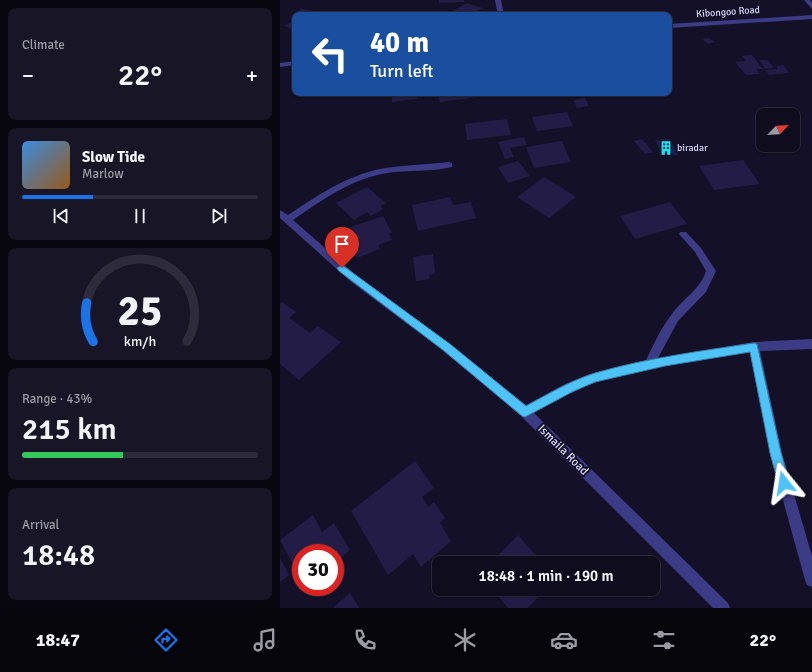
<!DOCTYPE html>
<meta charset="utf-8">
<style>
:root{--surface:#0e0c1d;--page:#171526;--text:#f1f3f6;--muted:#9b9ba4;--line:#2e2c3b;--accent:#1a73e8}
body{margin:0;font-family:Signika,sans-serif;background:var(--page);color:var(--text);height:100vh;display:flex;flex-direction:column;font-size:15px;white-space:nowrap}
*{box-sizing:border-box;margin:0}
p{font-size:13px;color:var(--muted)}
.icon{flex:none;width:22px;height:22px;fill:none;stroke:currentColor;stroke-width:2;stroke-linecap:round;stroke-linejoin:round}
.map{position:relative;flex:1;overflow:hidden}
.sheet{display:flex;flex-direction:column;gap:8px;padding:8px;background:#080710;width:280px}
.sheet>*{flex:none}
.guide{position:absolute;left:12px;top:12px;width:380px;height:84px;border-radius:8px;box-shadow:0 1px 3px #0004,0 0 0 1px var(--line);background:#1a4fa0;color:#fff;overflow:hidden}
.needle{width:26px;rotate:65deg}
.controls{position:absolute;left:476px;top:108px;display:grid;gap:8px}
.controls a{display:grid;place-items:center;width:44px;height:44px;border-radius:8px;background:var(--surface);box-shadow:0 1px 3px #0004,0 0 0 1px var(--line);font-size:20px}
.speed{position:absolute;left:12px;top:544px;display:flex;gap:8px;font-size:20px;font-weight:700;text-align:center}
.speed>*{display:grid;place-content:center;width:52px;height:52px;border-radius:50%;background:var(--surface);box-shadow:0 1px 3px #0004,0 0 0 1px var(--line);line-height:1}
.speed .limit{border:6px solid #d22;background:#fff;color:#111}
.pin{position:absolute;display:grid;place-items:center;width:34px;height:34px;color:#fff;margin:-41px -17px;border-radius:50% 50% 50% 0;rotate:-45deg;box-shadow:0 0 4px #0007}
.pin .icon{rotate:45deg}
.me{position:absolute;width:44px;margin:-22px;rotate:345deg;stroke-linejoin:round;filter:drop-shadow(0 0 3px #0008)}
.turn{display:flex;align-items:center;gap:14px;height:84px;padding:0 12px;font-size:18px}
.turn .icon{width:52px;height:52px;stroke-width:2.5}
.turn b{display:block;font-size:28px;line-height:34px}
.big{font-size:30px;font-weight:600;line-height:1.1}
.sheet .tile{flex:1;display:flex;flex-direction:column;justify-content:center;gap:6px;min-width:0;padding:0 14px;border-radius:8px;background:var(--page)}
.sheet .dial{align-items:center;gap:0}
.dial svg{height:104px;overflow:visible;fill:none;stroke:var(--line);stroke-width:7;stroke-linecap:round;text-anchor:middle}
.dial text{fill:var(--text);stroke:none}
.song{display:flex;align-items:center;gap:12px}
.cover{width:48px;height:48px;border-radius:6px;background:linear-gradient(135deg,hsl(210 70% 55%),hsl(30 70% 35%))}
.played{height:4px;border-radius:2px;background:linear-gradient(90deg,var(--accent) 30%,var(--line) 30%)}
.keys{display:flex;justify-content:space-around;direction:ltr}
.heat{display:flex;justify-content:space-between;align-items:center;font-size:22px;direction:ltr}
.charge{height:6px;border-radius:3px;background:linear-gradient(90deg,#34c759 43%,var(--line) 0)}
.trip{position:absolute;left:152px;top:556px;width:228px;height:40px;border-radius:8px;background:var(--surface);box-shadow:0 1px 3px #0004,0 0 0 1px var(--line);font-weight:600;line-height:40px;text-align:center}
.menu{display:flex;height:64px;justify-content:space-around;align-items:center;background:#06050c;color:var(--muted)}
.menu .icon{width:28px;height:28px}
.menu .selected{color:var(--accent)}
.menu b{font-size:18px;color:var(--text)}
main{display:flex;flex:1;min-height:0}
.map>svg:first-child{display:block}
.building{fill:#231c47}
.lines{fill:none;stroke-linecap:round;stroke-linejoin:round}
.minor{fill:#3c3b85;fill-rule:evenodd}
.route{fill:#4fc3f7;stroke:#337fa1}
.labels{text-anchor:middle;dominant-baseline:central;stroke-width:4;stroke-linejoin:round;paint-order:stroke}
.far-street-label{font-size:10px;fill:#d9d6ff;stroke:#131027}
.far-poi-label{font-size:10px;fill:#d9d6ff;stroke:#131027;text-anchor:start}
.street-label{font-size:12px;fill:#d9d6ff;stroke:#131027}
</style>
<main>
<section class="sheet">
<div class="tile"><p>Climate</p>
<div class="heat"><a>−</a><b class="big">22°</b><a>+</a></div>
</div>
<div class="tile">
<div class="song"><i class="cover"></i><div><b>Slow Tide</b><p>Marlow</p></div></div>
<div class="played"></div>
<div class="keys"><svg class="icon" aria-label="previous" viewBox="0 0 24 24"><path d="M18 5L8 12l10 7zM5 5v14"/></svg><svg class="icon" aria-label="pause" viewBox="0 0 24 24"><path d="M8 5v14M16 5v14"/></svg><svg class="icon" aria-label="next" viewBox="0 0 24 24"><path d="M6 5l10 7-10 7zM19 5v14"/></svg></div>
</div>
<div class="tile dial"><svg viewBox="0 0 100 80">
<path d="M14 69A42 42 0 1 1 86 69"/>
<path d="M14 69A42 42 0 0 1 9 39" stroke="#1a73e8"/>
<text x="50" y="56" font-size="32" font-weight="700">25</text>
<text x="50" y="72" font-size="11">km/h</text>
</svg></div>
<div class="tile"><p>Range · 43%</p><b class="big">215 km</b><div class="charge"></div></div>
<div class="tile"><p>Arrival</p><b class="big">18:48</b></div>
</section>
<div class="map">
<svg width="532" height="608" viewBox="0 0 532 608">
<rect width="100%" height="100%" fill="#131027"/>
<path class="building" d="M159,0H184V2L159,3Z
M187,3L203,8L191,15H166Z
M21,9L35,11L31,15H15V18L11,17Z
M15,20V30L4,26Z
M429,38L435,42L428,44L422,39Z
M472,55L483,69H476L480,74L466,75L455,62L466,61L462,56Z
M479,60H488L494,68L485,69Z
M503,65L509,73L489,75L485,70L498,69L496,66Z
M112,93H136L137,99L112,102Z
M158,93H221V94L160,102Z
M305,98L309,106L297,108L293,100Z
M287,112L293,126L257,131L252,117Z
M227,119L231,135L187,140L185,124Z
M244,137L247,145L230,148L234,157L225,159L218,142Z
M362,139L373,152L365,154L354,141Z
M390,139L398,155L382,156L375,140Z
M282,141L291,162L254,168L246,147Z
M463,160L480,184L434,190L419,166Z
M238,161L250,176L228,183L218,167Z
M264,177L296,197L269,218L237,197Z
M87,187L106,203L100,206L103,209L91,216L87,212L74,220L56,203Z
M170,197L173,205L191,202L196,218L138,231L132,205Z
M390,202L407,224L355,239L340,216Z
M103,216L112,233L109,234L112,240L98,245L100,249L77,258L65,229Z
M153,254L155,274L149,275L150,279L136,281L133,257Z
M2,302L16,312L9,318L30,333L38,326L61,342L19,380L0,364V304Z
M135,461L154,488L142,497L148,507L154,502L165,518L160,523L171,541L141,567L133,554L108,575L71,511Z
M33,515L42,532L54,523L70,550L59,560L63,568L55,575V553H21V580L0,540Z
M238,535L262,563H211Z
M0,558L9,575L0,582Z
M25,587H40L30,596Z
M213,589H265L248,608H228Z
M70,593L79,608H53Z"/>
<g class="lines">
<path class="minor" d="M215,0H221L224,15H218Z
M524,0H530L532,3V9Z
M532,15V19L389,28V24Z
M15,61V65L0,67V63Z
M169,162L172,163V167C151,172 128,170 107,173C71,179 42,200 13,220L76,275L170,344L246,405L285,384L310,374L366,360C374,344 381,328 392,314C403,298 420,290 426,271L415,252L399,234L400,232H406L421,248L436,271L426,292L398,321L378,358L474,342L532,339V349L480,351L502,453L532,556V587L527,585L525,580L490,453L470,352C418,361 364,366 314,383C293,390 274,402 254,413L448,603L450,608H433L241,416L162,350L70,281L0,218V210L8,215C35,197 63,178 95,170C119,165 144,165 169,162Z"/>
</g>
<path class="route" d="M62,265L170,344L246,406C268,394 290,381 315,373C367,358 421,351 474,343L477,344L501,453L510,483L508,487L504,488L500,487L498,483L490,453L470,352L385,366L315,382L292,392L245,417L242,416L163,350L59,271L57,268Z"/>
<defs>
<symbol id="building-bare" viewBox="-9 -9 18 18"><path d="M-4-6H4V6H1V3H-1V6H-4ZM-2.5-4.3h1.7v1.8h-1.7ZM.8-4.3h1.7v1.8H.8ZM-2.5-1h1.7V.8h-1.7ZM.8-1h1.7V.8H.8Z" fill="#04ecfc" stroke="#131027" stroke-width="2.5" paint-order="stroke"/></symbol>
</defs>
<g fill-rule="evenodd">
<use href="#building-bare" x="376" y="138" width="20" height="20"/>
</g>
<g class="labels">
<g class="far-street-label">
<text transform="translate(448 12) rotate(-4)">Kibongoo Road</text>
</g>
<g class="far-poi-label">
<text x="397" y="148">biradar</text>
</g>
<g class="street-label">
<text transform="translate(283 450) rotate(45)">Ismaila Road</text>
</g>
</g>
</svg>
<div class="controls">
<a><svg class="needle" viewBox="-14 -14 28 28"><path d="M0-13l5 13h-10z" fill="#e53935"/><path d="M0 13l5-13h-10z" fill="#9b9ba4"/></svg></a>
</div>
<div class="speed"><div class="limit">30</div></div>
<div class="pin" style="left:62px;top:268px;background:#d93025"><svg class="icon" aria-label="arrive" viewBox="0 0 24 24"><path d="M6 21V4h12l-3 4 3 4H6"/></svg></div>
<svg class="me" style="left:504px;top:483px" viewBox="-20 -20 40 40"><path d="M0-17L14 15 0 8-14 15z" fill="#4fc3f7" stroke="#fff" stroke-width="4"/></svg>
<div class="trip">18:48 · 1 min · 190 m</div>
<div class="guide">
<div class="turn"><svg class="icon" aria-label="left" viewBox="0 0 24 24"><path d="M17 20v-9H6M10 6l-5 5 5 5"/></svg><div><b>40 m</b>Turn left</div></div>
</div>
</div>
</main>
<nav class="menu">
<b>18:47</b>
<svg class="icon selected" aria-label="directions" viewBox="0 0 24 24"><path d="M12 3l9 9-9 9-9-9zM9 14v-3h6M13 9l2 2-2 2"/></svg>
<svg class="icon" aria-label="music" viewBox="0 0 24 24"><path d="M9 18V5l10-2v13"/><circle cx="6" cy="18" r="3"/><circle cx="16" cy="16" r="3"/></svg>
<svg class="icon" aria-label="phone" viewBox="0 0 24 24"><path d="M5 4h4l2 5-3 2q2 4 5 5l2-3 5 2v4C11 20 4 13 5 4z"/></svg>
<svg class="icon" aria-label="climate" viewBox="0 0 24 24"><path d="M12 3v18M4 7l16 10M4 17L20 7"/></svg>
<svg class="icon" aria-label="car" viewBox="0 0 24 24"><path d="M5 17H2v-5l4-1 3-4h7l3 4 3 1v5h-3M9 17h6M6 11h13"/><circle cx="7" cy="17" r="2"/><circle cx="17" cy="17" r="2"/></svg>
<svg class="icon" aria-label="filters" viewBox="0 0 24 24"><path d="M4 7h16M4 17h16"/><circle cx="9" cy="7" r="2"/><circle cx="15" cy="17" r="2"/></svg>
<b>22°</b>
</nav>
